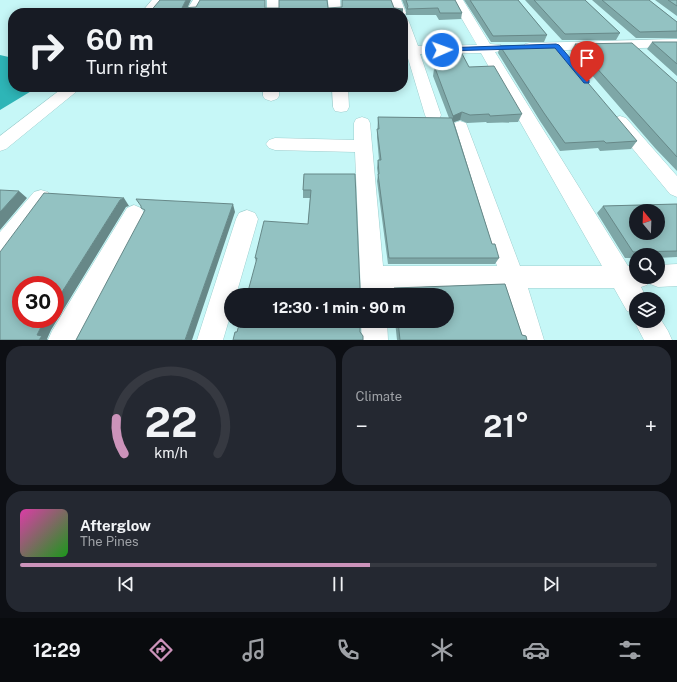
<!DOCTYPE html>
<meta charset="utf-8">
<style>
:root{--surface:#171b24;--page:#242831;--text:#f1f3f6;--muted:#9ea1a6;--line:#363941;--accent:#cc93ba}
body{margin:0;font-family:"Public Sans",sans-serif;background:var(--page);color:var(--text);height:100vh;display:flex;flex-direction:column;font-size:15px;white-space:nowrap}
*{box-sizing:border-box;margin:0}
p{font-size:13px;color:var(--muted)}
.icon{flex:none;width:22px;height:22px;fill:none;stroke:currentColor;stroke-width:2;stroke-linecap:round;stroke-linejoin:round}
.map{position:relative;height:340px;overflow:hidden}
.sheet{display:flex;flex-direction:column;gap:6px;padding:6px;background:#0d0f14;flex:1}
.sheet>*{flex:none}
.guide{position:absolute;left:8px;top:8px;width:400px;height:84px;border-radius:16px;box-shadow:0 2px 10px #0003;background:#171b24;color:var(--text);overflow:hidden}
.needle{width:26px;rotate:341deg}
.tools{position:absolute;left:629px;top:204px;display:grid;gap:8px}
.tools a{display:grid;place-items:center;width:36px;height:36px;border-radius:50%;background:var(--surface);box-shadow:0 2px 10px #0003;font-size:20px}
.speed{position:absolute;left:12px;top:276px;display:flex;gap:8px;font-size:20px;font-weight:700;text-align:center}
.speed>*{display:grid;place-content:center;width:52px;height:52px;border-radius:50%;background:var(--surface);box-shadow:0 2px 10px #0003;line-height:1}
.speed .limit{border:6px solid #d22;background:#fff;color:#111}
.pin{position:absolute;display:grid;place-items:center;width:34px;height:34px;color:#fff;margin:-41px -17px;border-radius:50% 50% 50% 0;rotate:-45deg;box-shadow:0 0 4px #0007}
.pin .icon{rotate:45deg}
.me{position:absolute;width:44px;margin:-22px;rotate:88deg;stroke-linejoin:round;filter:drop-shadow(0 0 3px #0008)}
.turn{display:flex;align-items:center;gap:14px;height:84px;padding:0 12px;font-size:18px}
.turn .icon{width:52px;height:52px;stroke-width:2.5}
.turn b{display:block;font-size:28px;line-height:34px}
.big{font-size:30px;font-weight:700;line-height:1.1}
.sheet .widget{flex:1;display:flex;flex-direction:column;justify-content:center;gap:6px;min-width:0;padding:0 14px;border-radius:16px;background:var(--page)}
.sheet .dial{align-items:center;gap:0}
.dial svg{height:104px;overflow:visible;fill:none;stroke:var(--line);stroke-width:7;stroke-linecap:round;text-anchor:middle}
.dial text{fill:var(--text);stroke:none}
.song{display:flex;align-items:center;gap:12px}
.cover{width:48px;height:48px;border-radius:6px;background:linear-gradient(135deg,hsl(320 70% 55%),hsl(120 70% 35%))}
.played{height:4px;border-radius:2px;background:linear-gradient(90deg,var(--accent) 55%,var(--line) 55%)}
.keys{display:flex;justify-content:space-around;direction:ltr}
.heat{display:flex;justify-content:space-between;align-items:center;font-size:22px;direction:ltr}
.sheet .tiles{flex:1;display:grid;gap:6px;grid-template-columns:1fr 1fr}
.widget:last-child{grid-column:span 2}
.trip{position:absolute;left:224px;top:288px;width:230px;height:40px;border-radius:20px;background:var(--surface);box-shadow:0 2px 10px #0003;font-weight:700;line-height:40px;text-align:center}
.tabs{display:flex;height:64px;justify-content:space-around;align-items:center;background:#090b0e;color:var(--muted)}
.tabs .icon{width:28px;height:28px}
.tabs .active{color:var(--accent)}
.tabs b{font-size:18px;color:var(--text)}
.map>svg:first-child{display:block}
.water{fill:#2eb5b7}
.lines{fill:none;stroke-linecap:round;stroke-linejoin:round}
.minor-casing{stroke:#9fcfcf;stroke-width:1}
.minor{fill:#fff;fill-rule:evenodd}
.wall{fill:#7ea7a7}
.shaded-wall{fill:#678888}
.building{fill:#93c2c2;stroke:#678888;fill-rule:evenodd}
.route{fill:#1a73e8;stroke:#114b97}
</style>
<div class="map">
<svg width="677" height="340" viewBox="0 0 677 340">
<rect width="100%" height="100%" fill="#c6f7f7"/>
<path class="water" d="M0,55L13,58V87H38L0,110Z"/>
<g class="lines">
<defs>
<path id="minor" d="M152,0H164L153,13H141Z
M193,0H205L197,13H185Z
M267,0H279V13H267Z
M328,0H340L341,13H329Z
M389,0H401L406,13L404,15L403,13H394Z
M451,0H463L490,44L501,45L503,48L501,51L495,52L628,266H636V277H658V265L677,264V286L658,287L650,284L649,282L647,285L641,287L647,299H636V314L627,311L614,288H528L544,340H518L504,288H385V295H361L355,152L275,150L269,148L266,144L269,140L275,138L354,140V123L356,119L362,117L368,119L370,123L383,266H497L451,127L454,123L460,121L466,123L520,266H602L481,53L420,54L441,115L439,119L433,120L427,119L425,115L407,55H403V47H404L403,18L407,19L409,22L418,46L477,45Z
M677,39V47L530,51L525,50L523,47L525,44L530,43Z
M64,87H82L6,149L0,151V136Z
M263,87H279V96L277,99L271,101L265,99L263,96Z
M332,87H348L349,107L347,111L341,112L335,111L333,107Z
M620,116L626,118L677,176V197L670,194L614,126L612,122L614,118Z
M41,190L48,192L51,198L48,204L8,256L0,259V232L34,192Z
M134,205L141,208L145,214L76,340H48L52,331L127,208Z
M247,210L255,213L258,219L236,295H231V313L223,340H197L236,219L239,213Z
M658,315L668,331L672,340H644L634,321L636,316V321H658Z
M361,321H387L388,340H362Z"/>
</defs>
<use href="#minor" class="minor-casing"/>
<use href="#minor" class="minor"/>
</g>
<path class="wall" d="M402,0H455L462,13L461,19L439,20L436,15H406V10Z
M464,0H518L547,35L544,42H491Z
M525,0H585L620,33L616,40H562Z
M592,0H649L677,22V38H636Z
M655,0H677V16Z
M652,42H677V76L647,49Z
M575,44L677,83V171L655,148L571,51Z
M500,46L637,141L631,149L600,151L598,148L560,151L540,121L498,53Z
M430,49L469,67L522,114L518,122L487,123L486,122L467,123L460,120L454,122L492,244L499,258L495,264H388L377,181L378,175L377,168L378,160H379L377,137L378,117L449,118L433,76L434,69L429,56Z
M304,174L360,289L256,262L255,258L308,224L310,198H303V190Z
M677,204V257L658,258V255H636V258H625L597,213L603,206Z
M505,284L522,335L526,336L527,340H397L395,321H447V295H392L394,288Z"/>
<path class="shaded-wall" d="M186,0H191L185,13L182,8Z
M403,9V13H398V10Z
M462,112L460,120L451,123L453,116Z
M19,191L27,198L0,230V212Z
M124,198L129,206L126,207L51,330L47,339L48,340H39L37,335L45,319H55V303L120,200Z
M233,204L235,212L192,340H185Z"/>
<path class="building" d="M160,0H186L182,8L196,7L200,0H265V8H279V0H327L328,8L342,7V0H391L394,8L403,9L398,10L400,13H149Z
M406,0H455L462,13H440L438,8L407,9L408,6Z
M470,0H518L547,35L493,36Z
M534,0H585L620,33L565,34Z
M602,0H649L677,22V31L640,32Z
M668,0H677V6Z
M652,42H677V64Z
M632,43L677,83V157L575,44Z
M556,45L637,141L606,143L604,141L565,143L544,113L500,46Z
M459,48L469,67L494,66L522,114L490,116L489,114L470,115L462,112L453,116L435,68H439L430,49Z
M378,117L452,118L492,244H495L499,258H389L378,174H379L378,160H381L377,129H379Z
M304,174H355L360,289L363,290V295H247L257,258H255L264,221L308,224L311,190H303Z
M0,190L19,191L0,212Z
M44,193L124,198L120,200L55,303V285H21V319H45L37,335L42,336L39,340H0V252Z
M136,199L233,204L185,340H76L145,210L141,208V206Z
M677,204V251L633,252L603,206ZM636,211H658V233H636Z
M505,284L522,335L526,336L527,340H400L398,321H447V295H394V288Z
M240,321H360V332L363,336V340H233L235,332H237Z"/>
<path class="route" d="M556,44L559,45L589,80V83H584L555,48L442,51L439,50L442,48Z"/>
</svg>
<div class="tools">
<a><svg class="needle" viewBox="-14 -14 28 28"><path d="M0-13l5 13h-10z" fill="#e53935"/><path d="M0 13l5-13h-10z" fill="#9ea1a6"/></svg></a>
<a><svg class="icon" aria-label="search" viewBox="0 0 24 24"><circle cx="10" cy="10" r="6"/><path d="M15 15l6 6"/></svg></a>
<a><svg class="icon" aria-label="layers" viewBox="0 0 24 24"><path d="M12 4l9 5-9 5-9-5zM3 14l9 5 9-5"/></svg></a>
</div>
<div class="speed"><div class="limit">30</div></div>
<div class="pin" style="left:587px;top:82px;background:#d93025"><svg class="icon" aria-label="arrive" viewBox="0 0 24 24"><path d="M6 21V4h12l-3 4 3 4H6"/></svg></div>
<svg class="me" style="left:442px;top:50px" viewBox="-20 -20 40 40"><circle r="17" fill="#1a73e8" stroke="#fff" stroke-width="3"/><path d="M0-11L8 9 0 5-8 9z" fill="#fff"/></svg>
<div class="trip">12:30 · 1 min · 90 m</div>
<div class="guide">
<div class="turn"><svg class="icon" aria-label="right" viewBox="0 0 24 24"><path d="M7 20v-9h11M14 6l5 5-5 5"/></svg><div><b>60 m</b>Turn right</div></div>
</div>
</div>
<section class="sheet">
<div class="tiles">
<div class="widget dial"><svg viewBox="0 0 100 80">
<path d="M14 69A42 42 0 1 1 86 69"/>
<path d="M14 69A42 42 0 0 1 8 42" stroke="#cc93ba"/>
<text x="50" y="56" font-size="32" font-weight="700">22</text>
<text x="50" y="72" font-size="11">km/h</text>
</svg></div>
<div class="widget"><p>Climate</p>
<div class="heat"><a>−</a><b class="big">21°</b><a>+</a></div>
</div>
<div class="widget">
<div class="song"><i class="cover"></i><div><b>Afterglow</b><p>The Pines</p></div></div>
<div class="played"></div>
<div class="keys"><svg class="icon" aria-label="previous" viewBox="0 0 24 24"><path d="M18 5L8 12l10 7zM5 5v14"/></svg><svg class="icon" aria-label="pause" viewBox="0 0 24 24"><path d="M8 5v14M16 5v14"/></svg><svg class="icon" aria-label="next" viewBox="0 0 24 24"><path d="M6 5l10 7-10 7zM19 5v14"/></svg></div>
</div>
</div>
</section>
<nav class="tabs">
<b>12:29</b>
<svg class="icon active" aria-label="directions" viewBox="0 0 24 24"><path d="M12 3l9 9-9 9-9-9zM9 14v-3h6M13 9l2 2-2 2"/></svg>
<svg class="icon" aria-label="music" viewBox="0 0 24 24"><path d="M9 18V5l10-2v13"/><circle cx="6" cy="18" r="3"/><circle cx="16" cy="16" r="3"/></svg>
<svg class="icon" aria-label="phone" viewBox="0 0 24 24"><path d="M5 4h4l2 5-3 2q2 4 5 5l2-3 5 2v4C11 20 4 13 5 4z"/></svg>
<svg class="icon" aria-label="climate" viewBox="0 0 24 24"><path d="M12 3v18M4 7l16 10M4 17L20 7"/></svg>
<svg class="icon" aria-label="car" viewBox="0 0 24 24"><path d="M5 17H2v-5l4-1 3-4h7l3 4 3 1v5h-3M9 17h6M6 11h13"/><circle cx="7" cy="17" r="2"/><circle cx="17" cy="17" r="2"/></svg>
<svg class="icon" aria-label="filters" viewBox="0 0 24 24"><path d="M4 7h16M4 17h16"/><circle cx="9" cy="7" r="2"/><circle cx="15" cy="17" r="2"/></svg>
</nav>
